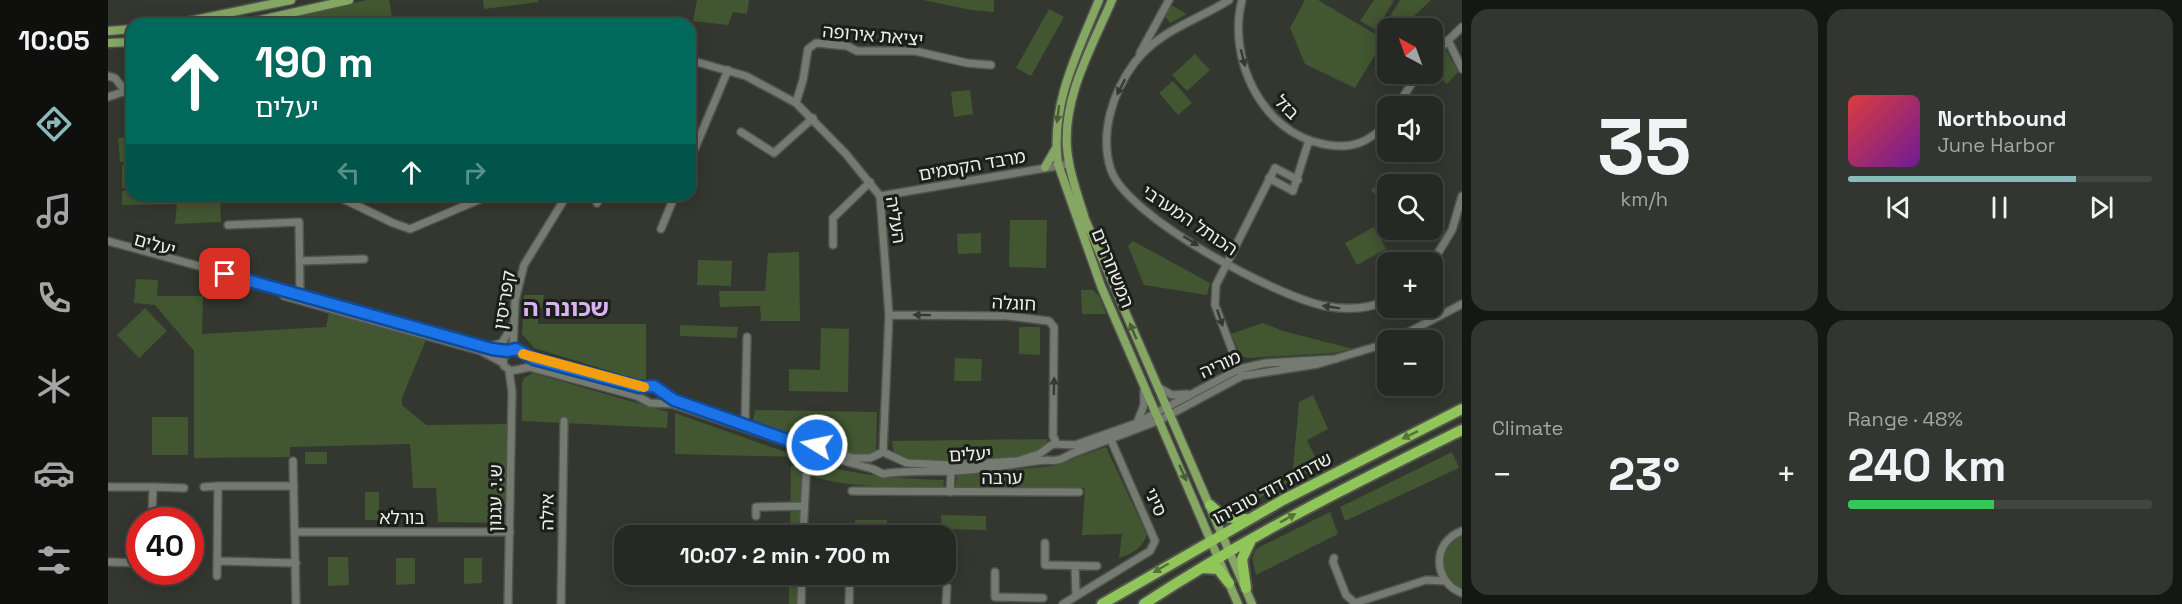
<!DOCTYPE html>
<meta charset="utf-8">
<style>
:root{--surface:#262923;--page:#323530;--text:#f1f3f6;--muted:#a4a6a6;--line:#424541;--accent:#8bbbb9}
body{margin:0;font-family:"Space Grotesk","Noto Sans Hebrew",sans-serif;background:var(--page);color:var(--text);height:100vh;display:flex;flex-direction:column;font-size:22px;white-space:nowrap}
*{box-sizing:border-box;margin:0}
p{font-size:20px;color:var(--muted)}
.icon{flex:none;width:33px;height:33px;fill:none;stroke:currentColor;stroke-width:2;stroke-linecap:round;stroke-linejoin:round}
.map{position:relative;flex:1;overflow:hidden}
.details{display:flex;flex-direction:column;gap:9px;padding:9px;background:#151713;width:720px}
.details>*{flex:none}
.top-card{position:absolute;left:18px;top:18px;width:570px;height:183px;border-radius:18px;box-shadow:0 3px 15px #0003,0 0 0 2px var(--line);background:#00695c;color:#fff;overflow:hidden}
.needle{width:39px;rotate:319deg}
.buttons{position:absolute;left:1269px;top:18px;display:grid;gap:12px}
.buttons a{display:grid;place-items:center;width:66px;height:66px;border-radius:12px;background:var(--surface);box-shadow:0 3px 15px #0003,0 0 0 2px var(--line);font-size:30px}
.speed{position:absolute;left:18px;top:507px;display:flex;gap:12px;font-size:30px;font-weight:700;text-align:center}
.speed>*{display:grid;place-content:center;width:78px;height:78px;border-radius:50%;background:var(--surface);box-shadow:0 3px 15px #0003,0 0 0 2px var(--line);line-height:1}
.speed .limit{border:9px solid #d22;background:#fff;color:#111}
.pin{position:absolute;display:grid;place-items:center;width:51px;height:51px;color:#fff;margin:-26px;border-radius:12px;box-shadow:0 3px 9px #0006}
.me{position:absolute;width:66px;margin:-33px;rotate:280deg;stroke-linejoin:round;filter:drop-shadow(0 0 4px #0008)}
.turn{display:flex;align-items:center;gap:21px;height:126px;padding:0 30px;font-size:27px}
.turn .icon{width:78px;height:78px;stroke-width:2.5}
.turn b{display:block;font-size:42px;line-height:51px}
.lanes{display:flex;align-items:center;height:57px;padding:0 30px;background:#0003;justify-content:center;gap:30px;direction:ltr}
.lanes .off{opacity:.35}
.big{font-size:45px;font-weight:700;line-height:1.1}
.details .tile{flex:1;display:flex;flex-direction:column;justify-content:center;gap:9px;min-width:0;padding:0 21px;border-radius:18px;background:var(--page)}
.details .dial{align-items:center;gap:0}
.dial b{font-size:78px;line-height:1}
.song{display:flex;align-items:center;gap:18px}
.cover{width:72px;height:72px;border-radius:9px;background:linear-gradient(135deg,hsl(0 70% 55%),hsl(280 70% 35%))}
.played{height:6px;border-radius:3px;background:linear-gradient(90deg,var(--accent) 75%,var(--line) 75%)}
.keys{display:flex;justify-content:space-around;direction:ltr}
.heat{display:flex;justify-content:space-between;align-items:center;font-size:33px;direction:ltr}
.charge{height:9px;border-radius:4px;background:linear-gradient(90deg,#34c759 48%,var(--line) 0)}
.details .tiles{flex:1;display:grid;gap:9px;grid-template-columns:repeat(2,1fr)}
.trip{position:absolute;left:506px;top:525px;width:342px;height:60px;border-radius:18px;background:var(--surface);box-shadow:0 3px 15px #0003,0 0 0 2px var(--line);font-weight:700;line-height:60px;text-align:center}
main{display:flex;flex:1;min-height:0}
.menu{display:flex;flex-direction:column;width:108px;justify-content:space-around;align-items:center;background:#0f100e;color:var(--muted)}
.menu .icon{width:42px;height:42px}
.menu .active{color:var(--accent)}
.menu b{font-size:27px;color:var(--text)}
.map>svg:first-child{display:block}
.green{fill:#425631}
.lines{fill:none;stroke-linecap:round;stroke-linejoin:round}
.minor-casing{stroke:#51544e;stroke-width:10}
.major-casing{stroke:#51544e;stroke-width:11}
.highway-casing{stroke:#51544e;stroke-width:14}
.minor{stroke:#767b72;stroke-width:7}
.major{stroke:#85a763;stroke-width:8}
.highway{stroke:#8fc559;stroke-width:10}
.oneway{fill:#373a34}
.oneway2{fill:#4b5c3b}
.oneway3{fill:#56723a}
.route-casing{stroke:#114b97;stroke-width:15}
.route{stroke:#1a73e8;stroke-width:10}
.slow{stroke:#f59e0b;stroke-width:10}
.labels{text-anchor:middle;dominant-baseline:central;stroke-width:6;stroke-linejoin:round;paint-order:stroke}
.street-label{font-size:18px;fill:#ebeee9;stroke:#1c1e1a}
.district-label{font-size:24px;font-weight:bold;fill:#d9b2f4;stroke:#1c1e1a}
</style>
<main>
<nav class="menu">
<b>10:05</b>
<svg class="icon active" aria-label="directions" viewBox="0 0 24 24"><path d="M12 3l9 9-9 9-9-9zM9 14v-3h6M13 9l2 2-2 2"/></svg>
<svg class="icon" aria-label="music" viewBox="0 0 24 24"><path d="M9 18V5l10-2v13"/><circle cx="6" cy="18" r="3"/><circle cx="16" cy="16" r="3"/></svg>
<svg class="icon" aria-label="phone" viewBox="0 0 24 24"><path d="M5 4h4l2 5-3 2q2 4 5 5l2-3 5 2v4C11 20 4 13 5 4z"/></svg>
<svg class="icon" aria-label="climate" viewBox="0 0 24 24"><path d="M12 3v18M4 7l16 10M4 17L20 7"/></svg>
<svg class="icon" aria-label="car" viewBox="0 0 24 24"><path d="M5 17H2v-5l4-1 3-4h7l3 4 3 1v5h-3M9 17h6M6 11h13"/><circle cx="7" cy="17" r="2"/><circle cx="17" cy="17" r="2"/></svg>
<svg class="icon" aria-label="filters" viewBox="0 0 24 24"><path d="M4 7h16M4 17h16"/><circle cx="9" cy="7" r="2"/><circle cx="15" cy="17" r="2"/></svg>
</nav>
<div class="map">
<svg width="1354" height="604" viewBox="0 0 1354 604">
<rect width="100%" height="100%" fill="#33372f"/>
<path class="green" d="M259,0H281L285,21L256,24H150Z
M375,0H430V2L376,9Z
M589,0H641L639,14L625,12L620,25L585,21Z
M815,0H886V12L863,10Z
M1197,0H1210L1270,36L1292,0H1323L1301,21L1280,28L1279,35L1247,88L1197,64L1182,28Z
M1266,0H1286L1268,30L1252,21Z
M1063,5L1079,14L1062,23L1056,15Z
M941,9L956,17L923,76L908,68Z
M1338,50L1350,72L1339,84L1324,71L1325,66Z
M1087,54L1102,70L1079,91L1064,75Z
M1065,81L1084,103L1070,115L1051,93Z
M862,90L865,114L846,117L843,92Z
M24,137V162H12L10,138Z
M24,164V188H14V165Z
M1284,171L1296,184H1280L1279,208L1263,190Z
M24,190V195H112L113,222L67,224L69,204L14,205V191Z
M902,220H939L938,268L901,267Z
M1266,227L1278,249L1249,265L1237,243Z
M873,233V253L850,254L849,234Z
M1025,241L1102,283L1099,295L1036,285L1020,246Z
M691,252L692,321H653L652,306L612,307L611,291H657L660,253Z
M590,260L624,261L623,286L589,285Z
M28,279L50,280L49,296H95L94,334L218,327L221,312L318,340L294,398V405L318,425L399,424L398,523L330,522L328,488H305L302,444L182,447V457L86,458V351L47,305L26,303Z
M973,290H985L991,296L998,314H974Z
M416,295H436L434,308L430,310V324H538V382L426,348L414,334Z
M37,308L59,331L31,358L9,335Z
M1155,323L1175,331L1245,349L1226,353L1140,358L1133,356L1123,334Z
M572,325L630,327L629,338L572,336Z
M911,327H932V355L911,354Z
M713,328L741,329L740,392L681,391V369L712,370Z
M847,358L874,359L873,381H846Z
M425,373L560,412L559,428L414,421V383L416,378Z
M1205,395L1220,429L1199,440L1212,467L1151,498L1146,490L1185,469L1191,402Z
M647,410L769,412L768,453L758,458L713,446L710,440L702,435L689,439L644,426Z
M567,413L691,457L567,454Z
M44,417H80V455H44Z
M939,439V452C916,457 808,471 790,458C785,454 785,447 784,441Z
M998,447L1039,535C1034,548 1024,554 1011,558L1014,534L974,535L977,488L847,489L849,475L945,466Z
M219,452V464H197V452Z
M1344,452L1351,468L1237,521L1232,507Z
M705,463C748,475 791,479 836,480L835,487C792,486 747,489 706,477Z
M694,464L692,535L682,536L683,466Z
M257,492H271V520H257Z
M1222,512L1230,534L1148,575L1144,558L1148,549Z
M833,515L878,516V530L833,529Z
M747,520H779V535H747Z
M1354,534V590C1330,576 1326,547 1354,534Z
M220,557H240L241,585L220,586Z
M288,558H307V584L288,585Z
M356,558H374V583L356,584Z
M681,575H690L689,604H681Z"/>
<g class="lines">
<defs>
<path id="minor" d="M1121,0C1088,21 1052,30 1027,62C1005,91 991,134 1003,170C1019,217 1169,297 1217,306C1238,310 1261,309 1280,300
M1134,0C1119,58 1153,132 1215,144C1243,150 1261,143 1280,122
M1340,40L1354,69
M1032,53L1061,0
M1324,56L1354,27
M582,60L638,76L688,103L738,154L772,196L781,315L775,452
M0,76L7,78L17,91
M0,97L24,89
M688,103L695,80L700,49L708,43L739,46L749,51H807L859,63L883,65
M1289,106L1310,74
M633,132L666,153L705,118
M582,160L620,70
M1161,178L1185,191L1201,140
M227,195L285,223L302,229L382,195
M772,196L961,164
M489,203L493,195
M120,225L191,222L192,295
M553,229L567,195
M0,241L399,351
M725,245V218L762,182
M192,261L256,259
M1324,263L1344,230L1354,196
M176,296L373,351L395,363
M781,315L899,316L941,321L946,327L945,436L949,444
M1286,340L1354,304
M383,346L394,343L404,326
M405,349L407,301L416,265L459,195
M1228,359L1158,363L1131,369L1029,423L967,445L945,444L931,454L909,461L843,465L799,463L775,452L762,458H745L714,448L702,438L682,441L565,400L546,386H527L426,359L408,349L399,351L395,360L396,366L403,371L422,367L529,396L542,403L564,404L681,443L696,456H718L765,469L775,474C798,470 820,472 844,471C873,470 900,465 928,461C947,458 944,465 963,454L1052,420L1134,376L1210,364L1280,343
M1132,371L1107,305L1108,285L1167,168L1190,180
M1050,387L1064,395L1079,394
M1029,423L1036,405V391
M637,425L639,337
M185,461L188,604
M0,487H45L44,520
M45,487L76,488
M96,487L110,486
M744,491L971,492
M842,492L843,471
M648,516V507L696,506
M1354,531C1323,542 1325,582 1354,593
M187,532H402
M695,536L699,457
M937,543V565L989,566
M1226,558L1225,562L1238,595L1247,603L1318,580L1337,581
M110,561L188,563
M0,562L32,563
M967,566L968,596
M887,572V597L935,598
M109,576L110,486H186
M400,604L404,392L401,370
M453,604L456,421
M693,604L694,574
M741,604L742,574
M838,604L839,587
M955,604L1042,551L1047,541L1003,440"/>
<path id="major" d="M991,0C969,54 942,104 950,164L993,286L1130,604
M1004,0C984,47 955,96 959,148C961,172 970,196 977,219L1144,604
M67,24L183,0
M134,24L241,0
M0,31L24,29
M0,43L24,42
M937,167L948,148"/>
<path id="highway" d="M1102,505L1116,517L1138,519
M1094,568L1110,569L1121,583
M1138,588L1134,559L1143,540
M994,604L1175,500L1354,409
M1036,604C1138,537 1245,484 1354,430"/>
</defs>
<use href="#minor" class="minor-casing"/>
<use href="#major" class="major-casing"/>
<use href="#highway" class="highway-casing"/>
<use href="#minor" class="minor"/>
<use href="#major" class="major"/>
<use href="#highway" class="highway"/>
</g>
<defs><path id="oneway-solid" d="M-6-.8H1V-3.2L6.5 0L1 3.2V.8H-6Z" transform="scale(1.5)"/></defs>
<g class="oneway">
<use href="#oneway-solid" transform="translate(1135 58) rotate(76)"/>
<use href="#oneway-solid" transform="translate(1013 87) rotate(117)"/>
<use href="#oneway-solid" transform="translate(1083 241) rotate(32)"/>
<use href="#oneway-solid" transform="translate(1223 307) rotate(-171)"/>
<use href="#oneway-solid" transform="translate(814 315) rotate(-179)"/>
<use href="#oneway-solid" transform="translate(1112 318) rotate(71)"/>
<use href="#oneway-solid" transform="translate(946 386) rotate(-89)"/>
</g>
<g class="oneway2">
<use href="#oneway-solid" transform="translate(950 114) rotate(97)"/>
<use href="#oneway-solid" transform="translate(1025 331) rotate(-113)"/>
<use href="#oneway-solid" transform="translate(1075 473) rotate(66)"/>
</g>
<g class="oneway3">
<use href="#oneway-solid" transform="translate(1302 435) rotate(154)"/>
<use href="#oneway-solid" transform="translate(1180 518) rotate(-29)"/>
<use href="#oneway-solid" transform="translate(1053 568) rotate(150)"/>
</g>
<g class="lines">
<defs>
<path id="route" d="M117,274L384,349L399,351L408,349L426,359L531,387L546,386L566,400L682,441L702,438L709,445"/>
</defs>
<use href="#route" class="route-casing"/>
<use href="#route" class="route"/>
<path class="slow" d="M415,354L536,387"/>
</g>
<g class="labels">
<g class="street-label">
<text transform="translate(765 35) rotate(5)">יציאת אירופה</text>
<text transform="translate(1179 107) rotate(45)">בזל</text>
<text transform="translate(864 165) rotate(-10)">מרבד הקסמים</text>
<text transform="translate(788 220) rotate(81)">העליה</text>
<text transform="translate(1082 220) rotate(34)">הכותל המערבי</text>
<text transform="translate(47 244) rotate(16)">יעלים</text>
<text transform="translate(1005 268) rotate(68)">המשחררים</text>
<text transform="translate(396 300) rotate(-81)">קפריסין</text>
<text transform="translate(906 303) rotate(3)">חוגלה</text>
<text transform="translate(1112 364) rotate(-24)">מוריה</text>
<text transform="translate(862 454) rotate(-3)">יעלים</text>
<text x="894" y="477">ערבה</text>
<text transform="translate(1164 488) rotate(-28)">שדרות דוד טוביהו</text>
<text transform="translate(387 498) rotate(-89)">ש.י. עגנון</text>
<text transform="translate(1048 502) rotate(65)">סיני</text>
<text transform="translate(439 512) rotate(-89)">אילה</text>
<text x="294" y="517">בורלא</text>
</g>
<g class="district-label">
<text x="458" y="307">שכונה ה</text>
</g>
</g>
</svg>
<div class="buttons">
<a><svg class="needle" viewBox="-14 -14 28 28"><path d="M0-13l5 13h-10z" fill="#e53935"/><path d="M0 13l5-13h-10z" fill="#a4a6a6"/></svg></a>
<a><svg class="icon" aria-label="sound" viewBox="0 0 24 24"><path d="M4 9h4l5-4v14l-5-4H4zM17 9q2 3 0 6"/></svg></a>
<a><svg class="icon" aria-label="search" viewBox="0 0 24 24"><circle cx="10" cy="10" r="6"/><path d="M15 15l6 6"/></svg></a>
<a>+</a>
<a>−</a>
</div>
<div class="speed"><div class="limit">40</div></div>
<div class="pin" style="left:117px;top:274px;background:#d93025"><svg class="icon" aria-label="arrive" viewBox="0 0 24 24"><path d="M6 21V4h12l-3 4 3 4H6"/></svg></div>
<svg class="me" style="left:709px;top:445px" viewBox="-20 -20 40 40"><circle r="17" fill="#1a73e8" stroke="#fff" stroke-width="3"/><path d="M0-11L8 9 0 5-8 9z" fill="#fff"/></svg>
<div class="trip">10:07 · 2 min · 700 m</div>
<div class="top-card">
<div class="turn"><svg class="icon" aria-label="ahead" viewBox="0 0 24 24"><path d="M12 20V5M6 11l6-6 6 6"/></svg><div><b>190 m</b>יעלים</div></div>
<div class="lanes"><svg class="icon off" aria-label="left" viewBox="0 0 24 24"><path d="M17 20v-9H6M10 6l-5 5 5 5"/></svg><svg class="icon" aria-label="ahead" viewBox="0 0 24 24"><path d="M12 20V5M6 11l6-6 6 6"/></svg><svg class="icon off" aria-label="right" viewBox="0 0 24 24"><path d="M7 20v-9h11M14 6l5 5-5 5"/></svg></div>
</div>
</div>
<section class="details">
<div class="tiles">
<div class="tile dial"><b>35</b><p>km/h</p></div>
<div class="tile">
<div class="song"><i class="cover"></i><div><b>Northbound</b><p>June Harbor</p></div></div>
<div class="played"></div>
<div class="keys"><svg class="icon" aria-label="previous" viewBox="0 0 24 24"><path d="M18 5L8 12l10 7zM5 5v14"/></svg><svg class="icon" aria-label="pause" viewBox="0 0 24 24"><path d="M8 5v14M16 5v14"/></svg><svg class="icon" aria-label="next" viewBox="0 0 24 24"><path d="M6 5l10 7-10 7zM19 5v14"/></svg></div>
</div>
<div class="tile"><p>Climate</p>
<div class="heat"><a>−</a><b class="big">23°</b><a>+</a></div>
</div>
<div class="tile"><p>Range · 48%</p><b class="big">240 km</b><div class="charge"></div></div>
</div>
</section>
</main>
